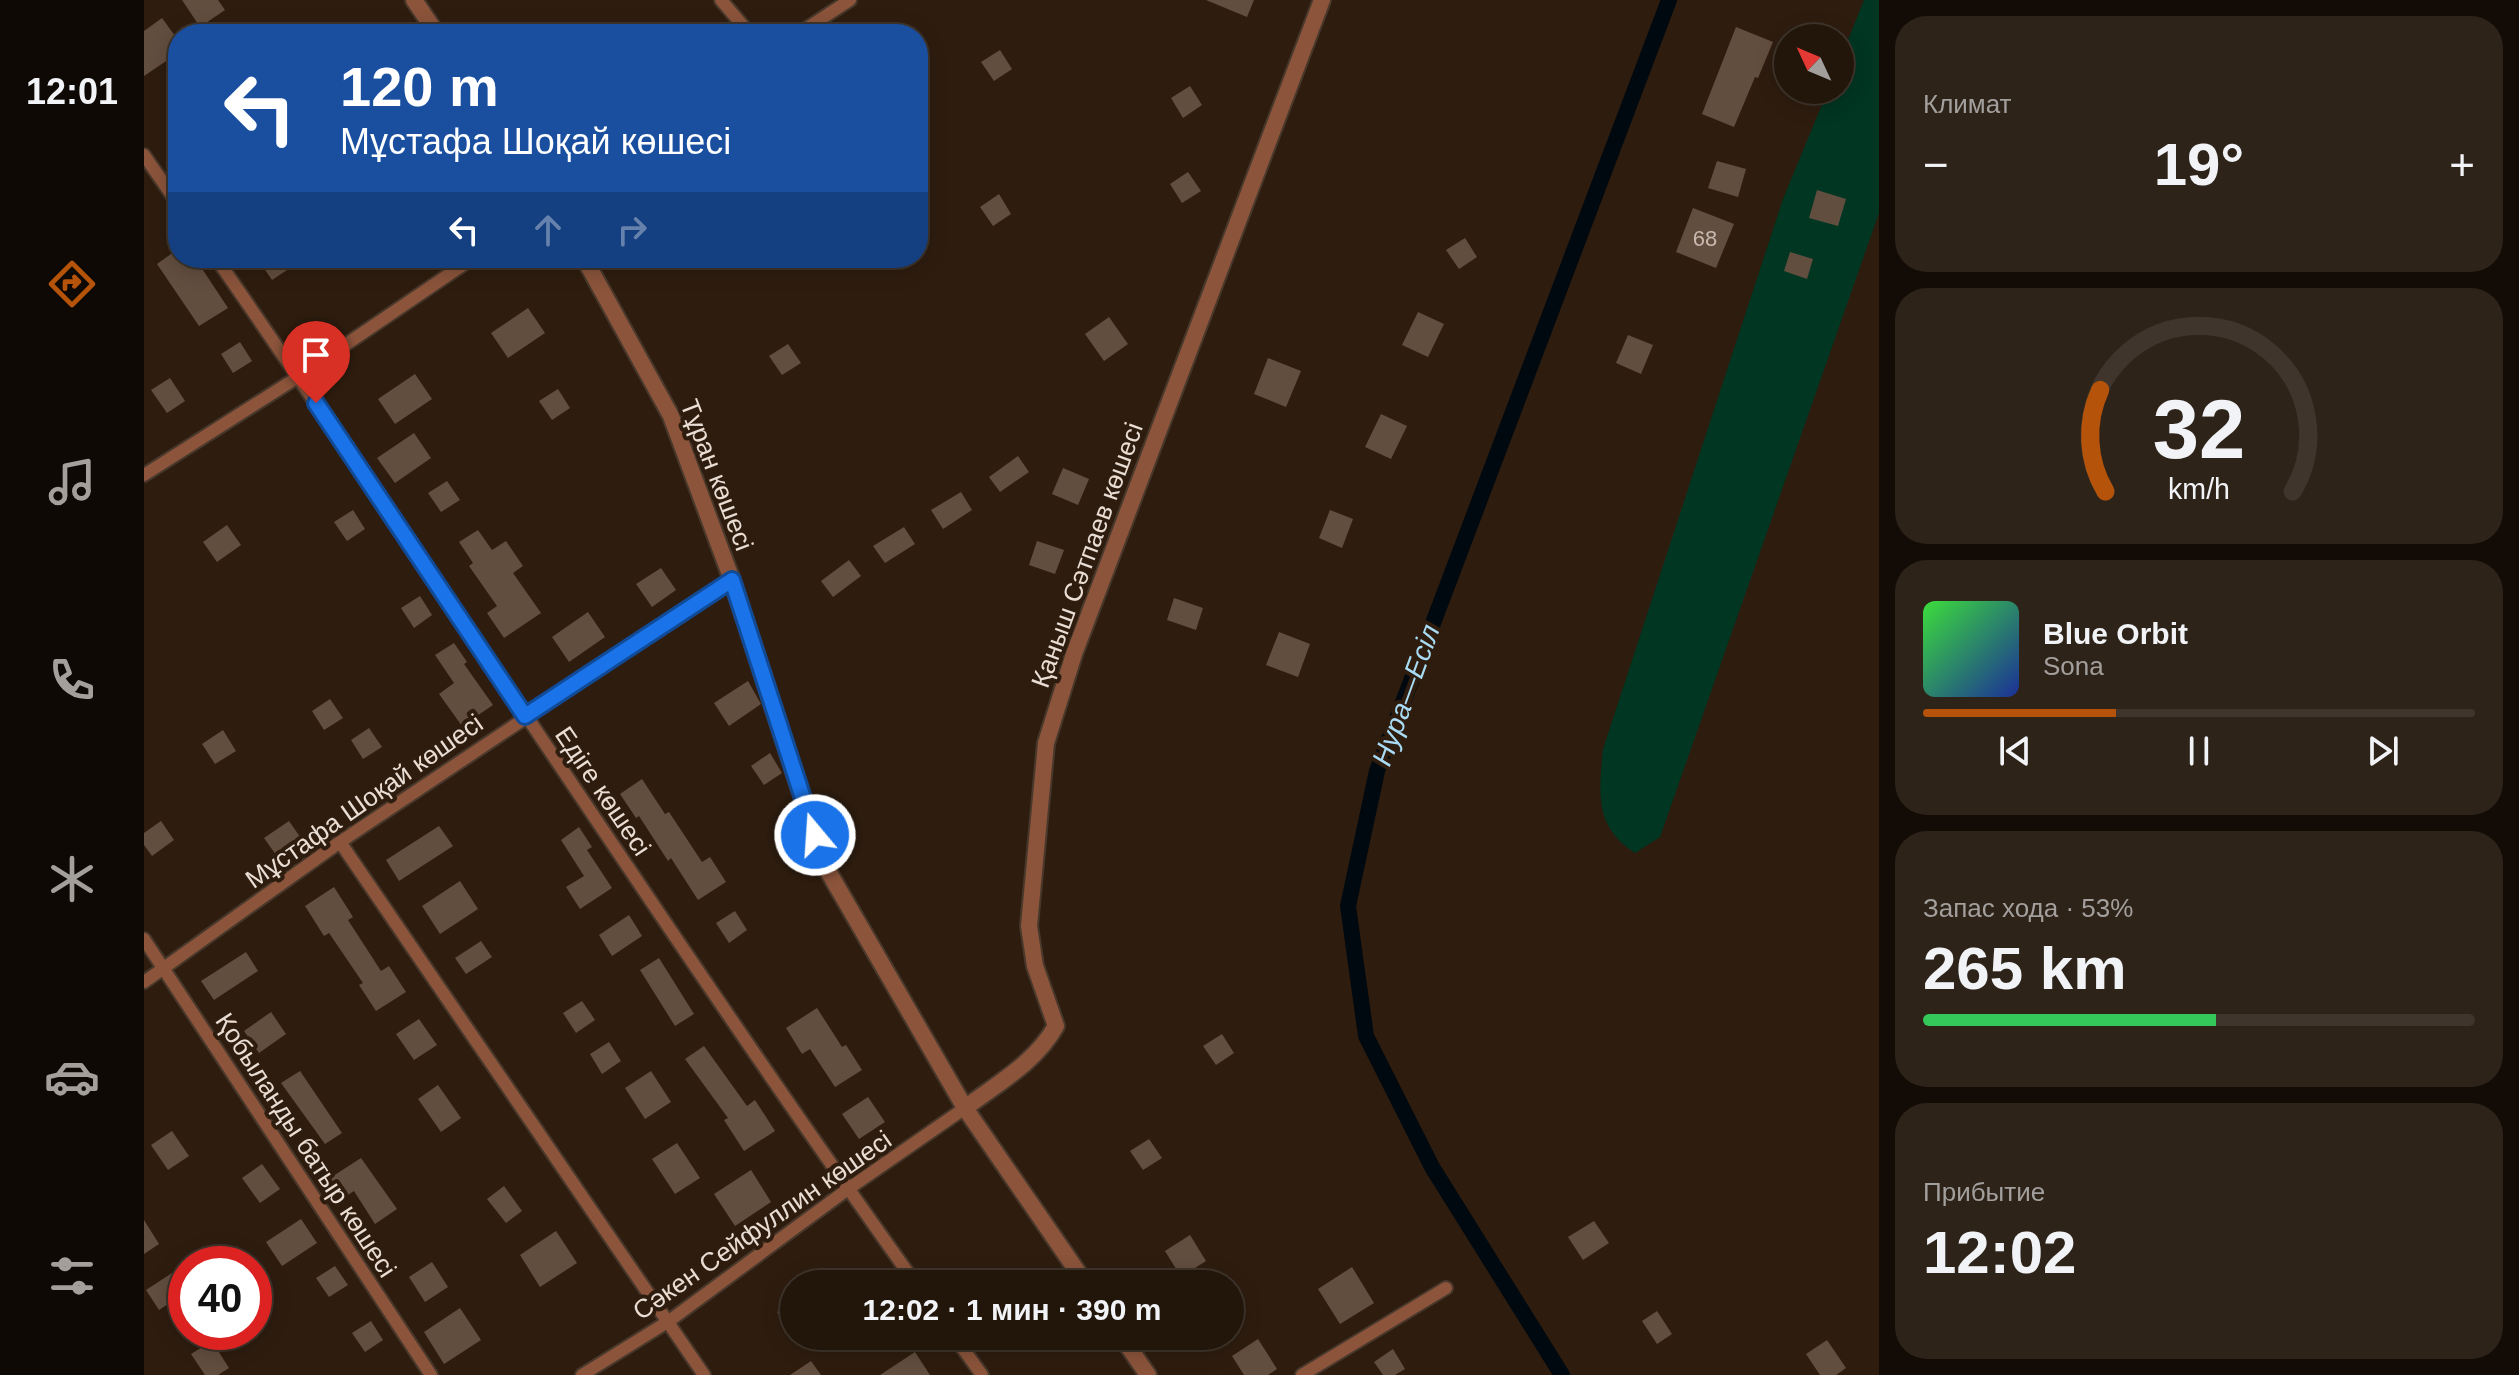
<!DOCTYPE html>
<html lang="ru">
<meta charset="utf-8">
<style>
:root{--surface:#22160b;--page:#2e2319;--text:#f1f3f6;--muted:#a29f9d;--line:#3f352c;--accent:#b45309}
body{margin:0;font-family:Arial,sans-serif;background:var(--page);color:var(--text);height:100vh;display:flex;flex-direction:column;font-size:30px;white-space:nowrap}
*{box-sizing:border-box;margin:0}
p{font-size:26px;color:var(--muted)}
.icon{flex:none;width:44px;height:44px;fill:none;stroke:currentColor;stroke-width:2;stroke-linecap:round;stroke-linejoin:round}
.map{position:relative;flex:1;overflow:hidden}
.sheet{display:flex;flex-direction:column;gap:16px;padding:16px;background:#130c06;width:640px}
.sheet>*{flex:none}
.guide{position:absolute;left:24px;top:24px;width:760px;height:244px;border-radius:32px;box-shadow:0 4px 20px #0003,0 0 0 2px var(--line);background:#1a4fa0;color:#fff;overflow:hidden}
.needle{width:52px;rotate:314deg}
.controls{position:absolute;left:1630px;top:24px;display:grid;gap:16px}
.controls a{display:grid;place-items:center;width:80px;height:80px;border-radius:50%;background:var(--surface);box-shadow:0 4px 20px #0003,0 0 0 2px var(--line);font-size:40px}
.speed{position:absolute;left:24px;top:1246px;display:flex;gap:16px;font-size:40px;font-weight:700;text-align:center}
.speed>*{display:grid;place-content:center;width:104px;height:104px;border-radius:50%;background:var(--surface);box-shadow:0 4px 20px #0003,0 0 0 2px var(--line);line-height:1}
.speed .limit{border:12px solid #d22;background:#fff;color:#111}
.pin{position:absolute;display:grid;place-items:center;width:68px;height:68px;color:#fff;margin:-82px -34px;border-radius:50% 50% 50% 0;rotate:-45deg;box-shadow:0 0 8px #0007}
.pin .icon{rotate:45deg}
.me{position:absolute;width:88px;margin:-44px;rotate:342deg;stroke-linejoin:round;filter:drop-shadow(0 0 6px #0008)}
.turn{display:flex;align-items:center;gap:28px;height:168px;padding:0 40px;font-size:36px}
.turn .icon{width:104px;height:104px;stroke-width:2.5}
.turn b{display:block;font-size:56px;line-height:68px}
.lanes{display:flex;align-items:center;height:76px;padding:0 40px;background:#0003;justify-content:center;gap:40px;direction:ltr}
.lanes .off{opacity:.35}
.big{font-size:60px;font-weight:700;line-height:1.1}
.sheet .tile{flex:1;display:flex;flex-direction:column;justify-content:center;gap:12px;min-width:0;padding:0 28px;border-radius:32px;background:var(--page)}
.sheet .dial{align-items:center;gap:0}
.dial svg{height:208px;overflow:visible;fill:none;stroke:var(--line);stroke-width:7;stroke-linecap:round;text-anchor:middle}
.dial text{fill:var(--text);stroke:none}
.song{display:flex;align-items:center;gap:24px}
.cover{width:96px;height:96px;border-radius:12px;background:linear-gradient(135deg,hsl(120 70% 55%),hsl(230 70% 35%))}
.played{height:8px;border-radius:4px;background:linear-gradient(90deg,var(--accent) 35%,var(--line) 35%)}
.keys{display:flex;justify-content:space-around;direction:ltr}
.heat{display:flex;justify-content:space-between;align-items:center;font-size:44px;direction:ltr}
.charge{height:12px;border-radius:6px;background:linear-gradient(90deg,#34c759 53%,var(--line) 0)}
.trip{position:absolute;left:636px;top:1270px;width:464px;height:80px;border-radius:40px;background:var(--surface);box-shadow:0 4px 20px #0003,0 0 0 2px var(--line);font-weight:700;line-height:80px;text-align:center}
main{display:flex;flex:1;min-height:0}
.tab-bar{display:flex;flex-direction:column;width:144px;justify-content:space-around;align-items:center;background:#0e0904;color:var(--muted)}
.tab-bar .icon{width:56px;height:56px}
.tab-bar .current{color:var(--accent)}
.tab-bar b{font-size:36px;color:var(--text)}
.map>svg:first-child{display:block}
.green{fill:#003622}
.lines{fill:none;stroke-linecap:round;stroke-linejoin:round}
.canal{stroke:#00090f;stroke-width:16}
.building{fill:#624e3f}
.minor-casing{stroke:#48382b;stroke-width:16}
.tertiary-casing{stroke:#48382b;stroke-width:20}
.minor{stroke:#8b543b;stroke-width:12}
.tertiary{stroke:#8b543b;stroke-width:16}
.route-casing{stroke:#114b97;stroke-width:20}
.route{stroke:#1a73e8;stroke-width:14}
.labels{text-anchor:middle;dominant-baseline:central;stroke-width:8;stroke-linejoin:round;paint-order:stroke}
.number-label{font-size:22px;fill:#c7b9af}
.street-label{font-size:26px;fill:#e9ddd4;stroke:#2e1d0f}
.water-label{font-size:28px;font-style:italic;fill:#a9dbf4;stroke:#2e1d0f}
</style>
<main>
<nav class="tab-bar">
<b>12:01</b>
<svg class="icon current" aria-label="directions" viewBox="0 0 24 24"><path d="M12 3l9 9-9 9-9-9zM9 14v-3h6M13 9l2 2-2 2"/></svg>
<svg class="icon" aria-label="music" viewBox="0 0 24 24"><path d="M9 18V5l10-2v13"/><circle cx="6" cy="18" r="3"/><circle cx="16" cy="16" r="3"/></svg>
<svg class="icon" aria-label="phone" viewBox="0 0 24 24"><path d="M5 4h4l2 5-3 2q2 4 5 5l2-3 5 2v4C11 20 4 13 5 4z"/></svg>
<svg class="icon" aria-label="climate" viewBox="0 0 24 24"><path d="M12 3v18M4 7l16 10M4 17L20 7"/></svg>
<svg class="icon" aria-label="car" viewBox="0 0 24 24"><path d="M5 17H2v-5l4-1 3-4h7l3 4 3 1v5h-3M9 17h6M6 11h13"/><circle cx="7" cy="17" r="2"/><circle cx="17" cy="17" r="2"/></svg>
<svg class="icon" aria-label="filters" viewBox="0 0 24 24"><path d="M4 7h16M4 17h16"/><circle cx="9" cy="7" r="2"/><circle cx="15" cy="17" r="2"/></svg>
</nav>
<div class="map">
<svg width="1735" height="1375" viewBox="0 0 1735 1375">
<rect width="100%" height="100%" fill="#2e1d0f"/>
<path class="green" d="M1720,0H1735V213L1516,837L1491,853C1450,827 1455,793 1459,749L1639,199L1684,90H1696V60Z"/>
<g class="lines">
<path class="canal" d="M1418,1375L1288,1167L1222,1036L1204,906L1233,771L1525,0"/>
</g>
<path class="building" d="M38,0H74L81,10L56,27Z
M1062,0H1110L1103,17Z
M18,18L34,40V53L0,76V31Z
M1592,27L1629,42L1614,78L1611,77L1590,127L1558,114Z
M856,50L868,69L850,81L837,62Z
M1046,86L1058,105L1039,118L1027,98Z
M1573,161L1602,169L1594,197L1564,188Z
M1044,172L1057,191L1038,203L1026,184Z
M1673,190L1702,199L1694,226L1665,218Z
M855,194L867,214L849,226L836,207Z
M1549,208L1590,224L1572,268L1532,252Z
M1321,238L1333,257L1315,269L1302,250Z
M34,249V258H51L84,308L55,326L13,264Z
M1646,252L1669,259L1663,279L1640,271Z
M113,258H140L146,268L128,280Z
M384,308L401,333L364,358L347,333Z
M1274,312L1300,324L1284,357L1258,345Z
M965,317L984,344L960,361L941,334Z
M1484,335L1509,345L1497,374L1472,363Z
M96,342L108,361L89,373L77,354Z
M644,344L657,363L638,375L625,356Z
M1124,358L1157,371L1142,407L1110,394Z
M271,374L288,399L251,424L234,399Z
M26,378L41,401L23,413L7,390Z
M414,389L426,408L408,420L395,401Z
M1237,414L1263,426L1247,459L1221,447Z
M270,433L287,458L251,483L233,458Z
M874,456L885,472L856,492L845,477Z
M919,468L945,479L934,505L908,494Z
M303,481L316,500L297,512L284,493Z
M817,492L828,510L799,529L787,510Z
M209,510L221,529L203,541L190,522Z
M1186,510L1209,519L1198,548L1175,538Z
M83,525L97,545L73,562L59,542Z
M760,527L771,544L741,563L729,546Z
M334,530L348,550L362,541L379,566L369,573L397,613L360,638L343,613L353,606L325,566L329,563L315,542Z
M893,541L920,550L911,574L885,565Z
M705,560L717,576L689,597L677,581Z
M517,568L532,590L508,607L492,584Z
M276,596L288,615L270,628L257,608Z
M1030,598L1059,608L1052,630L1023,620Z
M444,612L461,637L425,662L408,637Z
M1135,632L1166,644L1154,677L1122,665Z
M310,643L323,662L320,664L349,705L318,726L295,694L310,683L291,655Z
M604,681L617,704L585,726L570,703Z
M186,699L199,718L180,730L168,711Z
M225,728L238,747L219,759L207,740Z
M79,730L92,751L71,764L58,744Z
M626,753L638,773L620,785L607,766Z
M498,779L521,814L525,812L558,862L566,857L582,882L554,900L527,858L524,861L495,816L492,818L476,794Z
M17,821L30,840L8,856L0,845V833Z
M145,821L159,841L135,859L120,838Z
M295,826L309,846L255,881L242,860Z
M435,827L448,847L443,850L468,888L436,909L422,887L440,876L417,840Z
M316,881L334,909L296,934L278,906Z
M190,887L209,917L204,920L237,971L245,966L262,992L232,1011L215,985L219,983L185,933L180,936L161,906Z
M591,911L603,930L585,943L572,923Z
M485,915L498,936L468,956L455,935Z
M337,941L348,957L322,974L311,958Z
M102,952L114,971L70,1000L57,981Z
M515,958L550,1014L531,1026L496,970Z
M438,1001L451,1020L432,1033L419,1013Z
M673,1008L698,1047L702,1045L718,1070L691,1087L666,1049L658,1054L642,1028Z
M127,1012L142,1034L115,1053L100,1031Z
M275,1019L293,1045L270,1060L252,1034Z
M1078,1034L1090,1053L1072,1065L1059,1046Z
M465,1042L477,1061L458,1074L446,1054Z
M560,1046L603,1106L611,1100L631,1131L600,1151L580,1120L584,1118L541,1059Z
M156,1071L198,1133L181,1144L137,1083Z
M507,1071L527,1102L501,1119L481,1088Z
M294,1085L317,1118L297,1132L274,1099Z
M724,1097L741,1122L715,1139L698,1114Z
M28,1131L45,1156L24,1170L7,1145Z
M1005,1139L1018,1158L999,1170L986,1151Z
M533,1143L556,1178L531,1194L508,1159Z
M217,1158L253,1209L231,1224L210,1191L199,1198L186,1178Z
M118,1164L136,1189L116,1203L98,1178Z
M607,1170L627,1202L591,1226L570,1194Z
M360,1186L378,1211L362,1223L343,1199Z
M157,1219L173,1243L138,1266L122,1242Z
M0,1220L15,1244L0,1254Z
M1450,1221L1465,1243L1439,1260L1424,1237Z
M412,1231L433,1263L396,1287L376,1255Z
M1046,1235L1062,1261L1037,1277L1021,1251Z
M288,1262L304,1287L281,1302L265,1277Z
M191,1266L204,1285L185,1297L172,1278Z
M1208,1267L1230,1303L1196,1324L1174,1289Z
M28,1273L41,1293L15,1310L2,1290Z
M650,1300V1337L633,1312Z
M316,1308L337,1340L300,1364L280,1332Z
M1513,1311L1528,1334L1513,1344L1498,1321Z
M227,1321L239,1340L221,1352L208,1333Z
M1114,1339L1133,1369L1124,1375H1100L1088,1356Z
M1683,1340L1702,1368L1692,1375H1676L1662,1354Z
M68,1341L85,1368L74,1375H61L47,1354Z
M1249,1349L1261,1369L1251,1375H1239L1230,1362Z
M771,1352L786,1375H736Z
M667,1361L677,1375H646Z"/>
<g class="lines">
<defs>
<path id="minor" d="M577,0L606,34
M654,34L706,0
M0,155L34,204
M72,258C308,598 531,947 772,1284
M0,475L154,377L329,258
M196,842L560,1375
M0,939L287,1375
M0,982L196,842L588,580
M810,1336L838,1375
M438,1375L525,1321L704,1189L821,1108
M1158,1375L1302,1288"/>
<path id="tertiary" d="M270,0L293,34
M440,258L527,416L588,580L680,864L821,1108L942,1284
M821,1108C854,1083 891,1063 912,1026L891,966L885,926L902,743L930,654L1178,0
M977,1336L1004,1375"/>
</defs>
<use href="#minor" class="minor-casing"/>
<use href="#tertiary" class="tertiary-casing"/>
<use href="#minor" class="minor"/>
<use href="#tertiary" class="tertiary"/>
</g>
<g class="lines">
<defs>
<path id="route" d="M172,403L381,716L588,580L671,835"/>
</defs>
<use href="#route" class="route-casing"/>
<use href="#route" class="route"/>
</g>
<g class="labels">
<g class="number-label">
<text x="1561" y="238">68</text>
</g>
<g class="street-label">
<text transform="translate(573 475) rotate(69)">Тұран көшесі</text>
<text transform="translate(943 555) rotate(-70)">Қаныш Сәтпаев көшесі</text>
<text transform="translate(459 791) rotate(56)">Едіге көшесі</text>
<text transform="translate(220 801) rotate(-35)">Мұстафа Шоқай көшесі</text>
<text transform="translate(162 1145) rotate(57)">Қобыланды батыр көшесі</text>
<text transform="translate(618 1225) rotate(-35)">Сәкен Сейфуллин көшесі</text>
</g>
<g class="water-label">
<text transform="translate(1262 695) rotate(-70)">Нура—Есіл</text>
</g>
</g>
</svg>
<div class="controls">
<a><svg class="needle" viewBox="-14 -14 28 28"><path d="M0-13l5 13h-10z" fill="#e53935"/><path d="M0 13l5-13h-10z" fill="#a29f9d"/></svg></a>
</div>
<div class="speed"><div class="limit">40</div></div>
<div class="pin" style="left:172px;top:403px;background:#d93025"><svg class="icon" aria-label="arrive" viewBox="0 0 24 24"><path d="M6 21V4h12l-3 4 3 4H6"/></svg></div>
<svg class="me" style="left:671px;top:835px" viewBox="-20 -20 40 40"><circle r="17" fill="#1a73e8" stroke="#fff" stroke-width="3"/><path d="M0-11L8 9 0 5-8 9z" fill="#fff"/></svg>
<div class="trip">12:02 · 1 мин · 390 m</div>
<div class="guide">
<div class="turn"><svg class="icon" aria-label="left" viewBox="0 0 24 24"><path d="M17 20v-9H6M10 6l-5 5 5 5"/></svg><div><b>120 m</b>Мұстафа Шоқай көшесі</div></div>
<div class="lanes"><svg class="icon" aria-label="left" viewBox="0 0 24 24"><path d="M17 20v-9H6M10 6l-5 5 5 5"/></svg><svg class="icon off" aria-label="ahead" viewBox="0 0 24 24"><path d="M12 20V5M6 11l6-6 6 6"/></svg><svg class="icon off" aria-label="right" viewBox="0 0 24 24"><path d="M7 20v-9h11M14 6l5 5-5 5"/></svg></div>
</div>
</div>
<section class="sheet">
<div class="tile"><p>Климат</p>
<div class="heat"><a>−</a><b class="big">19°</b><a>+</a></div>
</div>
<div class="tile dial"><svg viewBox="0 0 100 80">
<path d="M14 69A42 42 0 1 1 86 69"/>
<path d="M14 69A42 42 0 0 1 12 30" stroke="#b45309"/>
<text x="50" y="56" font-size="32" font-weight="700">32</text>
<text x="50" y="72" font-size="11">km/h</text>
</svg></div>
<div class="tile">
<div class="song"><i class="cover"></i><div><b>Blue Orbit</b><p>Sona</p></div></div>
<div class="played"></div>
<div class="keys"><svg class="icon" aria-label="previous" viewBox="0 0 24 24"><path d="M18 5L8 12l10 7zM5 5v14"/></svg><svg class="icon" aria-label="pause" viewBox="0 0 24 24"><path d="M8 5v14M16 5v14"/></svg><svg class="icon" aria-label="next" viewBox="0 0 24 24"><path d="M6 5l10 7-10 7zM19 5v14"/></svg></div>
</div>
<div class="tile"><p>Запас хода · 53%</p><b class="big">265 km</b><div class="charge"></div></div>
<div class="tile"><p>Прибытие</p><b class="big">12:02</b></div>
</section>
</main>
